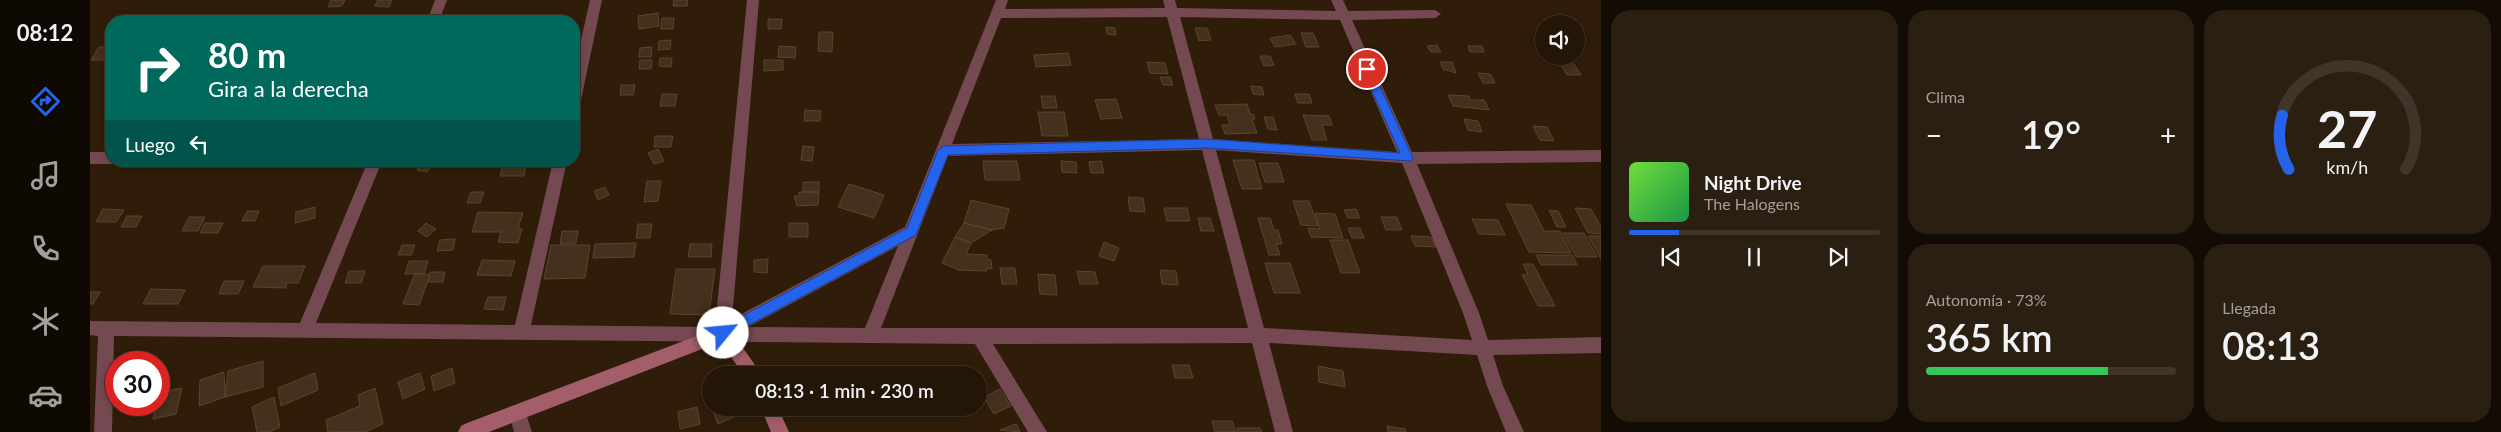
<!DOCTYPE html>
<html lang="es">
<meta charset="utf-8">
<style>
:root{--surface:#231607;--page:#2b1f11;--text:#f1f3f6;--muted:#a39f9b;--line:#403528;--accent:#2563eb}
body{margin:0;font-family:Lato,sans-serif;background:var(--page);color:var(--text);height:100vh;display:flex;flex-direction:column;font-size:19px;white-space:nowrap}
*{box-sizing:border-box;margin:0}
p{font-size:16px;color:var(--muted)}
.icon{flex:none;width:28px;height:28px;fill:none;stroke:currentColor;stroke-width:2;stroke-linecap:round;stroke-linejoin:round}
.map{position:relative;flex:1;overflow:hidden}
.sheet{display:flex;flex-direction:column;gap:10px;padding:10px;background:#130c04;width:900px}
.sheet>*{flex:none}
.banner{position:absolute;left:15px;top:15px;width:475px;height:152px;border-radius:20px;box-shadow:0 2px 8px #0003,0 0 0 1px var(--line);background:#00695c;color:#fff;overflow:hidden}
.fabs{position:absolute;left:1445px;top:15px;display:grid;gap:10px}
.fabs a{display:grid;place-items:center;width:50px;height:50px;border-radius:50%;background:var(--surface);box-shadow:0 2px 8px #0003,0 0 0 1px var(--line);font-size:25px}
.speed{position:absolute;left:15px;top:351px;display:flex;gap:10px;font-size:25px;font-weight:700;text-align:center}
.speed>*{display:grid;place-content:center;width:65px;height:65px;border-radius:50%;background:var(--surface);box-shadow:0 2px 8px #0003,0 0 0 1px var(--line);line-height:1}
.speed .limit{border:8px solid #d22;background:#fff;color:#111}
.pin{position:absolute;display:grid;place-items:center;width:42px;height:42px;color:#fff;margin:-21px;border:2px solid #fff;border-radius:50%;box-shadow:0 1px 5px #0007}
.me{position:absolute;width:55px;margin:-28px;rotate:62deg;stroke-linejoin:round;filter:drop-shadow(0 0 4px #0008)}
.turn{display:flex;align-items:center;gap:18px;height:105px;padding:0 20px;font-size:22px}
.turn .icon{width:65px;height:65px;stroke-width:2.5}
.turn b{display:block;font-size:35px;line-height:42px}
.then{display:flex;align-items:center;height:48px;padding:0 20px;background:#0003;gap:10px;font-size:19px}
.big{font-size:38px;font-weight:600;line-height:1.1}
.sheet .tile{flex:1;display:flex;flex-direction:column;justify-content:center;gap:8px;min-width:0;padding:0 18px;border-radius:20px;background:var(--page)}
.sheet .dial{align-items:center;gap:0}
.dial svg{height:130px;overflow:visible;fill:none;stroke:var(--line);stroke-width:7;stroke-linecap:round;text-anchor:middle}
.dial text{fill:var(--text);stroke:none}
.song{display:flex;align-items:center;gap:15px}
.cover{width:60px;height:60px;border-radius:8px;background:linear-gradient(135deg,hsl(100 70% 55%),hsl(140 70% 35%))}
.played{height:5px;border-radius:2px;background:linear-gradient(90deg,var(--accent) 20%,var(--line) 20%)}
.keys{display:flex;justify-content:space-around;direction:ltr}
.heat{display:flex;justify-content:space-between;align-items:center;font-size:28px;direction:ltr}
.charge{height:8px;border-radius:4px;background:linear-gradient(90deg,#34c759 73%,var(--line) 0)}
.sheet .tiles{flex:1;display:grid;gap:10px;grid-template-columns:repeat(3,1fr)}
.tile:first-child{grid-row:span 2}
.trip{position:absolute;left:612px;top:366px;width:285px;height:50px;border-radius:25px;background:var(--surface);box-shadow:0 2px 8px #0003,0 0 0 1px var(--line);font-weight:600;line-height:50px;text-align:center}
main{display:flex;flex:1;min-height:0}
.tabs{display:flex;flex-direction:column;width:90px;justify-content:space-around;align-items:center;background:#0e0903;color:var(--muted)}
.tabs .icon{width:35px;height:35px}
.tabs .selected{color:var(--accent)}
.tabs b{font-size:22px;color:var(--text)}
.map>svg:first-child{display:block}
.building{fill:#44301d;stroke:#594530}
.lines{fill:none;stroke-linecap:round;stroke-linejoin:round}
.street{fill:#754951;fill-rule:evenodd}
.secondary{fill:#a45e6b;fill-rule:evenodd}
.route{fill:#2563eb;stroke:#184099}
</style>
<main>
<nav class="tabs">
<b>08:12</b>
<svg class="icon selected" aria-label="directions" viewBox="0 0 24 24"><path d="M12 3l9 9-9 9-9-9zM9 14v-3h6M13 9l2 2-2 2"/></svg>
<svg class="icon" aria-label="music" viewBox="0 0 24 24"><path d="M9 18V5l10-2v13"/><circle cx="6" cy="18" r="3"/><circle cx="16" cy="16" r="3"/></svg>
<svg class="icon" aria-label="phone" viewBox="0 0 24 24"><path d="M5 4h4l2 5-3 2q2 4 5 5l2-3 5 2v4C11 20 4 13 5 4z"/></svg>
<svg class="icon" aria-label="climate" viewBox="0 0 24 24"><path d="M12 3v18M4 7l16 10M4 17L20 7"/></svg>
<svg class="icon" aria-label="car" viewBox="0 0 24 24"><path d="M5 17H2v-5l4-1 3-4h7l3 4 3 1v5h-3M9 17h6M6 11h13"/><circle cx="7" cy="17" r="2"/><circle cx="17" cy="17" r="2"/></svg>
</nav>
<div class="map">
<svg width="1511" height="432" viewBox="0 0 1511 432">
<rect width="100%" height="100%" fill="#2f1d09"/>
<path class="building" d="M241,0H255L252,6L238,7Z
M288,0H302L299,7L285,6Z
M584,0H598L597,6H583Z
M568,13L569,26L549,29L548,16Z
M572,18H584L583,29H571Z
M678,19H692L691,29H678Z
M1016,27L1025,28L1026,35L1017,34Z
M1105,28H1117L1121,40L1109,41Z
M729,32H743L742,52L728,51Z
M1211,33H1223L1229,47H1216Z
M1200,35L1206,44L1185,47L1180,38Z
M581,40L580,49L568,50L569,41Z
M1347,45L1351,52H1341L1337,46Z
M689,46L706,47L705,58L688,57Z
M1378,46H1392L1394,52H1380Z
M9,47H21V54L17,60H1Z
M562,47L561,57H549L550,48Z
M978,53L981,65L946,67L944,55Z
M1170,56H1180L1184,65L1174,66Z
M1466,57H1479L1491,75H1477Z
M570,58H582L581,67L569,66Z
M550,60H562L561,69H549Z
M674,60H693V70L674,71Z
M1057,62L1075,63L1078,74L1060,73Z
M1350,62H1362L1366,73L1353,69Z
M1388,73L1400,74L1405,83H1393Z
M1070,77H1080L1083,85H1073Z
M531,85H545L543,95H530Z
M1161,86L1172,87L1174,95L1163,94Z
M572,94H587L585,106H570Z
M1205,94H1219L1222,103H1208Z
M1358,95L1379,96L1380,100H1394L1399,110L1363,106Z
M951,96H965L967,108H953Z
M1026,99L1032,118L1011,119L1005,100Z
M1157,104L1160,114H1163L1165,119H1162L1167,133L1135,134L1132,125H1140L1137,115H1129L1125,105Z
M715,110L731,111L730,121H714Z
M948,112H974L978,136H952Z
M1213,115L1239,116L1242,125H1232L1237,140H1222Z
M1174,117H1183L1187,130L1178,129Z
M1374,119L1388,121L1392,132L1378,130Z
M1443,126L1457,127L1464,141L1450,140Z
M565,136H583L581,147H564Z
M713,146L724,147L722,161L711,160Z
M568,149L574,161L564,164L558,153Z
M1143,160H1164L1172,189H1152Z
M332,161H344L337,172L327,170Z
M893,161H927L930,180H895Z
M971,161L986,162L987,173L972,172Z
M1011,161L1014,173H1001L999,162Z
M1169,163H1188L1194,182H1175Z
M413,164H436L434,176H410Z
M557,181H571L568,201L554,202Z
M713,182H729V192H713Z
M759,184L794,195L784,218L748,207Z
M515,187L519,195L508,200L504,191Z
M381,192H394L390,203H377Z
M709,192H729L728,205L707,206L704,196H709Z
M1038,197L1053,198L1055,212L1040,211Z
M881,200L919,209L914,228L902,230L874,223Z
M1203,201H1219L1228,226L1211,225Z
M1416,204L1441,205L1454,231H1470L1481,253L1439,252Z
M225,207V218L205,223L206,212Z
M1074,208H1097L1100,221H1077Z
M1485,208L1501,209L1511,227V234L1498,233Z
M13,209L34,210L26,222H6Z
M1266,209L1270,218H1258L1254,210Z
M1459,210L1468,211L1476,227H1467Z
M157,211H169L165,221H152Z
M388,212L433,213L428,228L432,229L428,243L408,242L411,232H382Z
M1225,213L1245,214L1253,238L1221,237L1218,228L1230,229Z
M37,216H52L46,227H31Z
M99,217H115L108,231H92Z
M1291,217H1307L1312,230H1296Z
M1108,218H1120L1124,231H1111Z
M1168,218H1180L1184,230H1188L1192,244H1186L1190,255H1179Z
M1382,219L1408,220L1415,235L1389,234Z
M115,223H133L128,233H110Z
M336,223L346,229L337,237L328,231Z
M699,223H718V237H699Z
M874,223L902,230L881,243L865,237Z
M548,224H562L560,238H546Z
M1258,228H1270L1274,238H1262Z
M472,231H488L486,243L470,244Z
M1473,233H1494L1507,257H1486Z
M1321,236L1341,237L1346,247L1325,246Z
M1498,236H1511V259Z
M865,237L881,243L876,254L897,255V259L901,260L902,269L897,268V271L869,270L852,263Z
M365,239L363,250L347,251L350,240Z
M1240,240H1258L1270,273H1251Z
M1014,242L1029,248L1024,261L1009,256Z
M546,243L544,257L503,258L505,244Z
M600,244H622L621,257H598Z
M312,245H325L321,255H308Z
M461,245H500L495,278L454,279Z
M1446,255H1482L1487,265H1451Z
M678,259L677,273L664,272V260Z
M392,260L425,261L421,276L387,275Z
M319,261H338L334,274H315Z
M1175,263H1200L1210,293H1184Z
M1433,264H1443L1465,306H1448L1432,275L1438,274Z
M173,266H215L208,283H196V288L163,287Z
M910,268H925L927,284H912Z
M586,269H625L619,315L580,314Z
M1070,270L1086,271L1088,285L1072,284Z
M259,271H275L271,283H255Z
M987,271L1005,272L1008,284H990Z
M340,272H355L353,282H338Z
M325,273L340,275L329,305L313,304Z
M948,274L965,275L967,295L950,294Z
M134,281H154L148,294H129Z
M61,289L95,290L88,304H53Z
M0,292H10L3,304H0Z
M398,297H416L413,310L394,309Z
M173,361V387L135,397L138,371Z
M1082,365H1099L1103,378H1085Z
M1228,366L1253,371L1255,387L1229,382Z
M362,368L365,383L344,391L341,376Z
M134,372L135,397L109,406L110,380Z
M225,373L228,390L191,406L188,388Z
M330,373L335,389L313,399L308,382Z
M92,388L86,414L63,419L66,405H69V392Z
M285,388L293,424L275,432H238L236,420L270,406L268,395Z
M910,389L921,406L904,414L894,397Z
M184,397L190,427L179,432H167L162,407Z
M621,398V408H653L655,412L628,424L618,399Z
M607,407L610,424L590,429L588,412Z
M1122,421H1142L1146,432H1125Z
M926,424L930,432L910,430Z
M1297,426L1315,429L1316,432H1298Z
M1147,428H1170L1172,432H1148Z"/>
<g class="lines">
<path class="street" d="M345,0H357L349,21H337Z
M500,0H512L491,100L484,105V71Z
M657,0H669L642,319L815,227L906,0H918L915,9L1075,8L1073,0H1085L1087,8L1246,11L1241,0H1253L1258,11L1345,10L1351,14L1345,18L1262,20L1322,152L1511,150V162L1327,164L1389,313L1398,340L1511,337V353L1403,355L1413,386L1434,432H1416L1397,386L1387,355L1179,343L1203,432H1185L1162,343L903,344L957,432H938L885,344L24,336L22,432H4L8,336L0,335V321L210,323L278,161H292L226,323L425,325L463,161H477L441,325L625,327ZM1077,17L1109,139L862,144L911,18ZM1090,17L1250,20L1307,152L1123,139ZM1112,150L1158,328H791L858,156ZM1126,150L1312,163L1373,313L1382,340L1174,328ZM808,246L775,328L658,327Z
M0,152H21V161H26L21,164H0Z
M428,406L434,408L442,432H424L419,414L422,408Z"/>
<path class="secondary" d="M633,326L639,328L672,375H654L630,342L399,432H368L371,426L377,423Z
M671,408H688L699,432H681Z"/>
</g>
<path class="route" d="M1277,65L1282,69L1323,158L1321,161L1117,148L858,155L826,235L637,337H628L627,333L628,329L817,228L848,150L854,146L1117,139L1310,153L1272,69Z"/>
</svg>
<div class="fabs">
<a><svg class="icon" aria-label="sound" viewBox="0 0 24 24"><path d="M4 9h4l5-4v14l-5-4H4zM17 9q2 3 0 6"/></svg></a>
</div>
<div class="speed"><div class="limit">30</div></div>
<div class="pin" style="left:1277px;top:69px;background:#d93025"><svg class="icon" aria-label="arrive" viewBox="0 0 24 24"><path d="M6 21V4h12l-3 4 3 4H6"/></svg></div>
<svg class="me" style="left:633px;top:333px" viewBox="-20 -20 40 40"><circle r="19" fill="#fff"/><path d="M0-13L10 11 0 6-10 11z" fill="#2563eb"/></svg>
<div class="trip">08:13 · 1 min · 230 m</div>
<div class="banner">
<div class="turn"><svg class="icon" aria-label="right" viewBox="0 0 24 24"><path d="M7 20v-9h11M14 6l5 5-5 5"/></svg><div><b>80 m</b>Gira a la derecha</div></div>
<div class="then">Luego<svg class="icon" aria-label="left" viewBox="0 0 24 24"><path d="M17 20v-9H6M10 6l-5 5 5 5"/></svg></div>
</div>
</div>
<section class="sheet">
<div class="tiles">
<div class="tile">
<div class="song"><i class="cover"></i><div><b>Night Drive</b><p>The Halogens</p></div></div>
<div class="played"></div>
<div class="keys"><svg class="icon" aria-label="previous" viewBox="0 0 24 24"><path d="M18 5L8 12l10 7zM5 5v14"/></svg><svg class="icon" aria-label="pause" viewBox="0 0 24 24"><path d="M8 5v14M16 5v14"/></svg><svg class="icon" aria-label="next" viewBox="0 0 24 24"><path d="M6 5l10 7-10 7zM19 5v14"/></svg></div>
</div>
<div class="tile"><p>Clima</p>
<div class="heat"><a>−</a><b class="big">19°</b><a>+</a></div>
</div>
<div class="tile dial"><svg viewBox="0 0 100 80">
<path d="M14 69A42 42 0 1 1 86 69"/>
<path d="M14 69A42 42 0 0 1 10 36" stroke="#2563eb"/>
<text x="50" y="56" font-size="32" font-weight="700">27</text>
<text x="50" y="72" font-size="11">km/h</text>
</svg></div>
<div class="tile"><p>Autonomía · 73%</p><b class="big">365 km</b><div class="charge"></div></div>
<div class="tile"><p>Llegada</p><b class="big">08:13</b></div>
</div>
</section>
</main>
